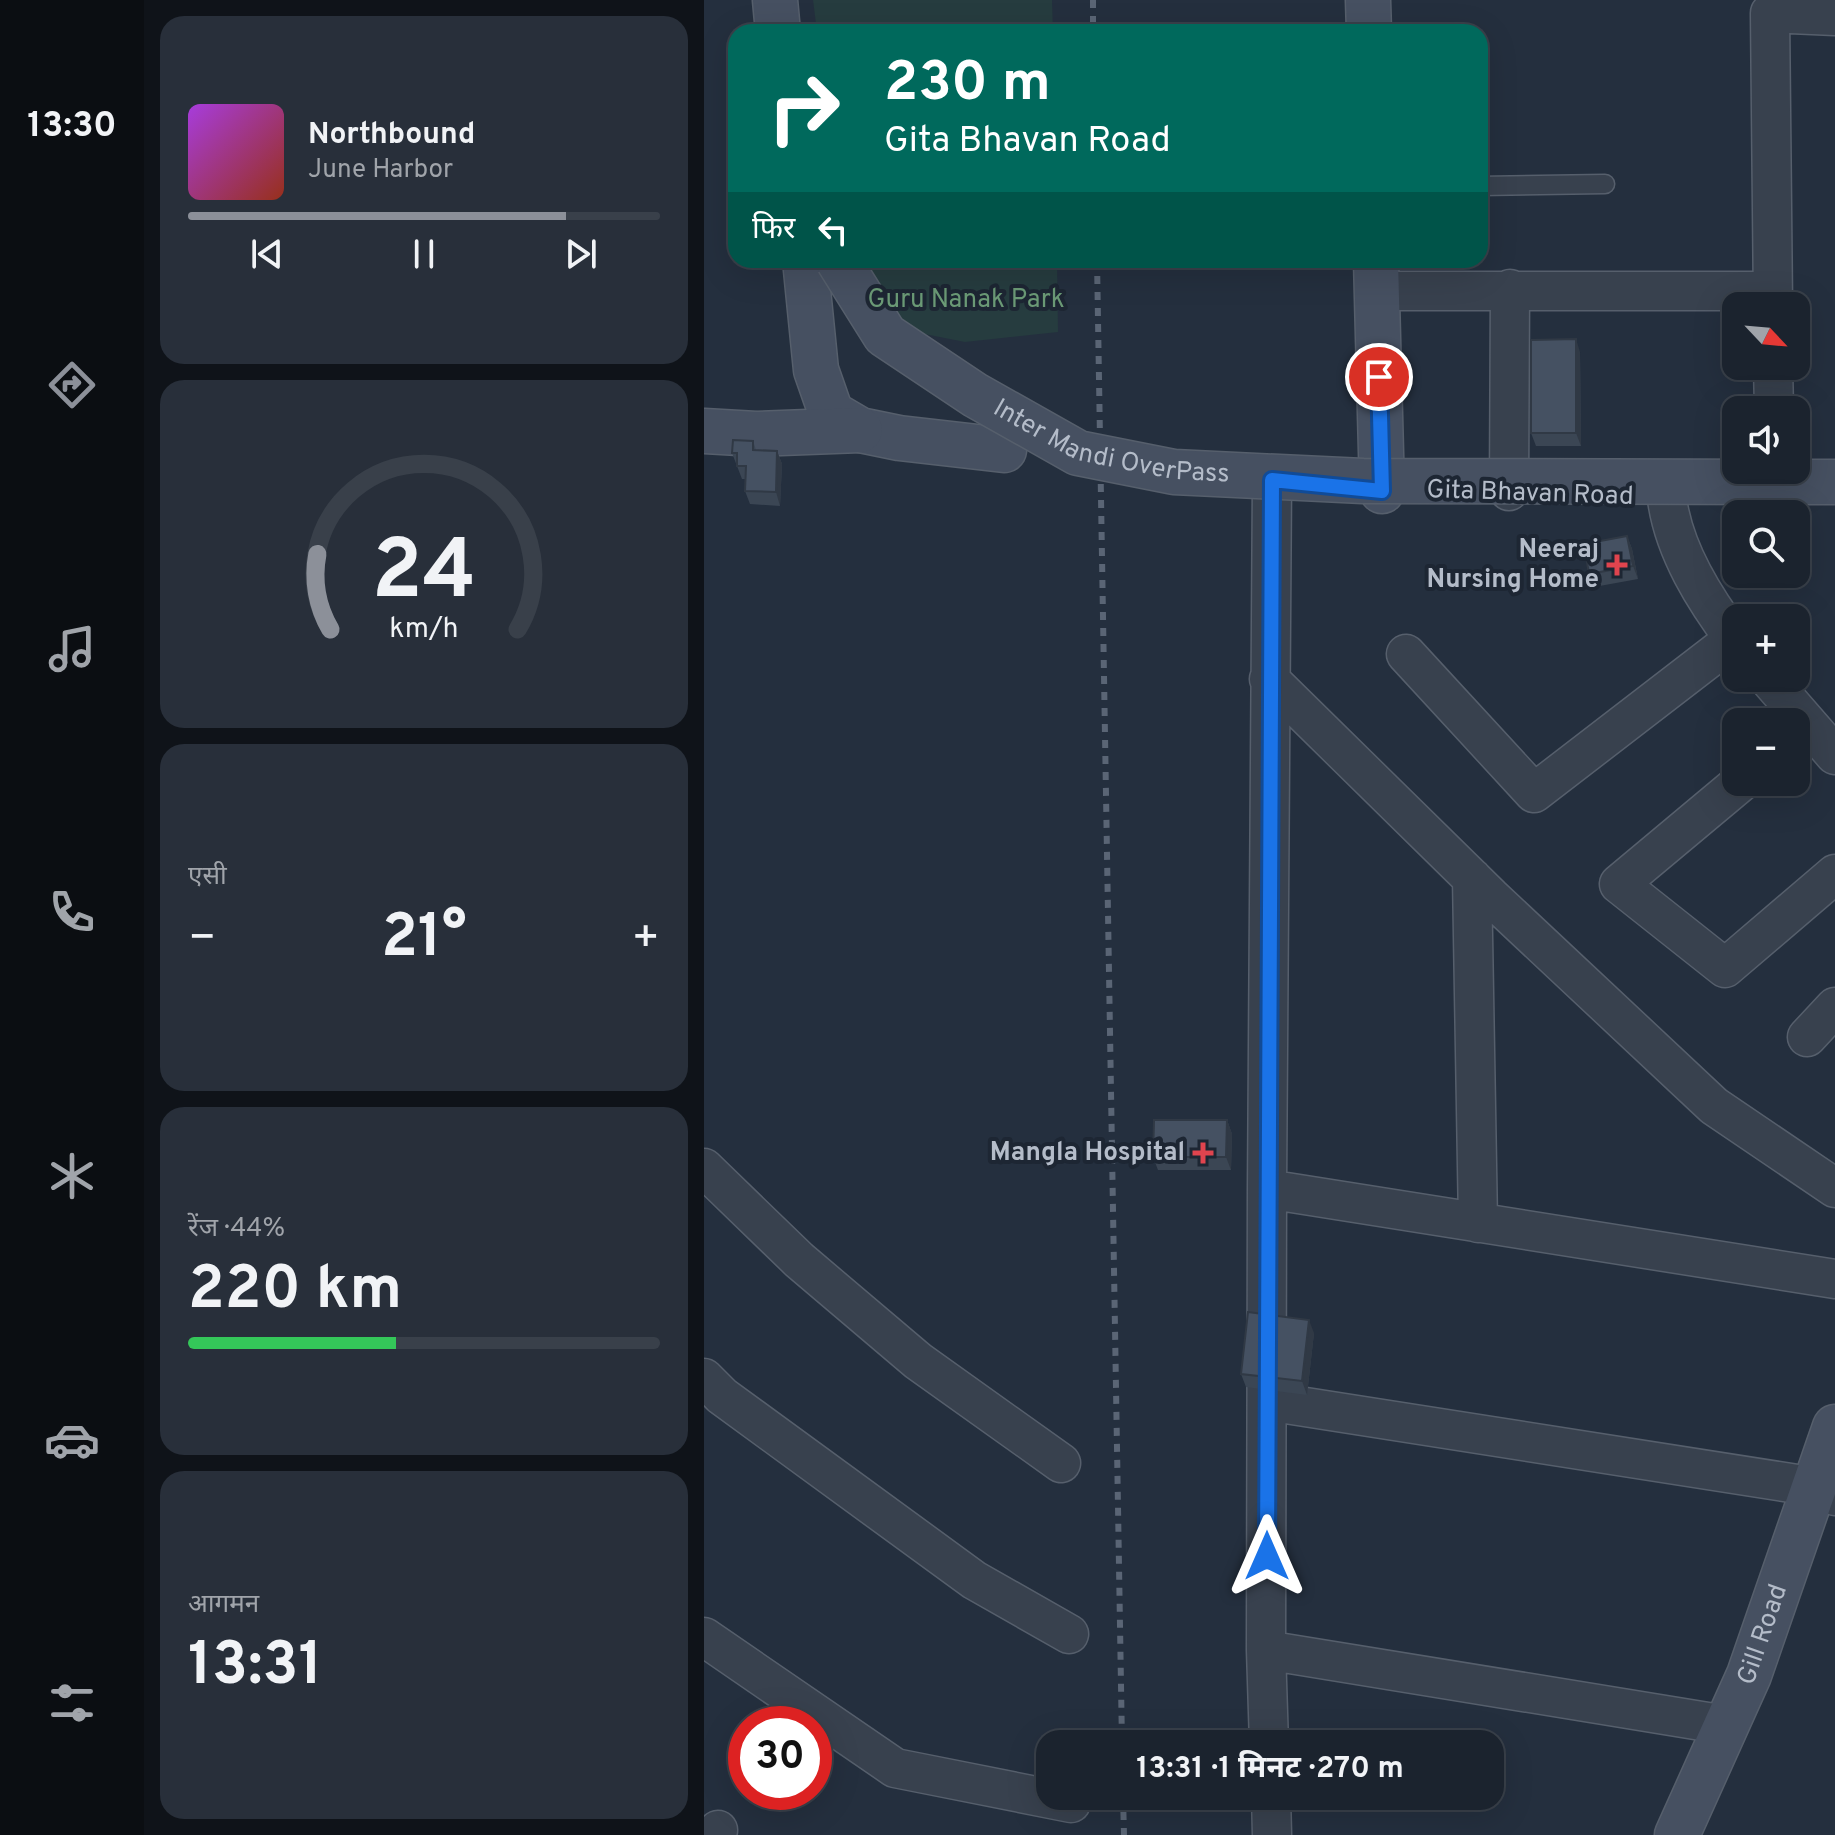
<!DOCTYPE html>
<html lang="hi">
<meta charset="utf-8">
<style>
:root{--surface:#1b232e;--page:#282f3a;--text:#f1f3f6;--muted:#a0a4aa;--line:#39404a;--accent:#8c9099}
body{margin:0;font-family:Overpass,"Noto Sans Devanagari",sans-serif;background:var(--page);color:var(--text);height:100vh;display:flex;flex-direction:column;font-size:30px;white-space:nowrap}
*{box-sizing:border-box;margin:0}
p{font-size:26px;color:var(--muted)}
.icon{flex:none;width:44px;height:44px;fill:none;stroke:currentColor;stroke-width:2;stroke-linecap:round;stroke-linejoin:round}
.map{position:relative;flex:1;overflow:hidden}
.details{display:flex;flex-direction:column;gap:16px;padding:16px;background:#0f1319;width:560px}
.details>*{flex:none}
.hud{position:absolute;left:24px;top:24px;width:760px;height:244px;border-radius:24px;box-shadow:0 8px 32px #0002,0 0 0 2px var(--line);background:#00695c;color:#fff;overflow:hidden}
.needle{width:52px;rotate:116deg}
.fabs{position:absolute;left:1018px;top:292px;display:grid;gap:16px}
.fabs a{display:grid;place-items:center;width:88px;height:88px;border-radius:16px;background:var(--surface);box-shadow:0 8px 32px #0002,0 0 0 2px var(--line);font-size:40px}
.speed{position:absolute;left:24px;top:1706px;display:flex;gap:16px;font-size:40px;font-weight:700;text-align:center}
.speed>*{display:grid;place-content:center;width:104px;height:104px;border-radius:50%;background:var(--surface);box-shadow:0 8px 32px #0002,0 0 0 2px var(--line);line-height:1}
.speed .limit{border:12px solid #d22;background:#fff;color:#111}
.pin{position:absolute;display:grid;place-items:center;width:68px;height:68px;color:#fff;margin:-34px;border:4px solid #fff;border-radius:50%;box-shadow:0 2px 8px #0007}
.me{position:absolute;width:88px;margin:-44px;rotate:0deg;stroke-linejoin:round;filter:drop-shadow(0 0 6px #0008)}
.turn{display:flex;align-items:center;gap:28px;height:168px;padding:0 24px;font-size:36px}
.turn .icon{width:104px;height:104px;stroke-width:2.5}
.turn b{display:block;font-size:56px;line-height:68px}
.then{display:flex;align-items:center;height:76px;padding:0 24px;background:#0003;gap:16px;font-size:30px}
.big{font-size:60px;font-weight:700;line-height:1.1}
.details .widget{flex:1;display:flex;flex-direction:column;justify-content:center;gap:12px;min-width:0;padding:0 28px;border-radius:24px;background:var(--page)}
.details .dial{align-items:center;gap:0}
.dial svg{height:208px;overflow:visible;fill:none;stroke:var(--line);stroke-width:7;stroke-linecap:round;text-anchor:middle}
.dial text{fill:var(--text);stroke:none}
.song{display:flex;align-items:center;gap:24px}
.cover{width:96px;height:96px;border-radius:12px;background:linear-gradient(135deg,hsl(280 70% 55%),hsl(10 70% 35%))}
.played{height:8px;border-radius:4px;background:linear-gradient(90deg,var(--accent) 80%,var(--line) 80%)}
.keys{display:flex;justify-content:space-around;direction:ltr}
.heat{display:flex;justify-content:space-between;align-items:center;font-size:44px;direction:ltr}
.charge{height:12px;border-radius:6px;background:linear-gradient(90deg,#34c759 44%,var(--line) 0)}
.trip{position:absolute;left:332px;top:1730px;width:468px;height:80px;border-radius:24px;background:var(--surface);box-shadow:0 8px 32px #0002,0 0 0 2px var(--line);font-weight:700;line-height:80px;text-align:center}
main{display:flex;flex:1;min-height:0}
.tabs{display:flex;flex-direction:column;width:144px;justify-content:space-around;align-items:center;background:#0b0e12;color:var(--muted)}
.tabs .icon{width:56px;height:56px}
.tabs .active{color:var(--accent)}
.tabs b{font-size:36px;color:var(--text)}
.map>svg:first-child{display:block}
.green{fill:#263c3f}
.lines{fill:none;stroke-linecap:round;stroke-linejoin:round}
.lane-casing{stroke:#565f6c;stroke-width:21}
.street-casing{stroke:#565f6c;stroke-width:41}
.secondary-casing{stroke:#565f6c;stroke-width:47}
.lane{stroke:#38414e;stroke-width:18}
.street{stroke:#38414e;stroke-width:38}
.secondary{stroke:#465061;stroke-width:44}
.rail{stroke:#5a6575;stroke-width:6;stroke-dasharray:8 8;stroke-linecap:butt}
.secondary-bridge-casing{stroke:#565f6c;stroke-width:47;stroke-linecap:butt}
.secondary-bridge{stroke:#465061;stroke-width:44}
.wall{fill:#3b4654}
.shaded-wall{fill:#303945}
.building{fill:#455162;stroke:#303945;stroke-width:2}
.route-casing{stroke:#114b97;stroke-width:20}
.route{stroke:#1a73e8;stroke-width:14}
.health-dot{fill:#e0444e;stroke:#1d2633;stroke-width:3}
.labels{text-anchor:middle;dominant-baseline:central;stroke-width:8;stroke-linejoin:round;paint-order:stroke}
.park-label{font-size:26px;fill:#6b9a76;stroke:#1d2633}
.street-label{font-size:26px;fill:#b4bcc9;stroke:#1d2633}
.poi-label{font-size:26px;font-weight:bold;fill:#b4bcc9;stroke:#1d2633;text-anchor:end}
</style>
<main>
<nav class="tabs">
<b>13:30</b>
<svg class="icon active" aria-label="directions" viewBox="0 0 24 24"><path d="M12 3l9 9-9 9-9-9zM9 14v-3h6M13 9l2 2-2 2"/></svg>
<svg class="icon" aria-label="music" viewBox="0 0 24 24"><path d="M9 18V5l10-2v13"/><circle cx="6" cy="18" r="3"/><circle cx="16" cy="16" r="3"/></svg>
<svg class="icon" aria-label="phone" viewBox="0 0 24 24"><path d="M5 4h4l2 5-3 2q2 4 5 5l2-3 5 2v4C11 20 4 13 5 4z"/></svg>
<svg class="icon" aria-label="climate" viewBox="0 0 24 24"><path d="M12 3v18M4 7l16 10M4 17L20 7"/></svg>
<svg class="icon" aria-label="car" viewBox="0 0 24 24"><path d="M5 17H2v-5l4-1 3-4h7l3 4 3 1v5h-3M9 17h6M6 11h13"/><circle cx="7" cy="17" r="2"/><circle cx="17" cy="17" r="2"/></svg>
<svg class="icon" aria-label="filters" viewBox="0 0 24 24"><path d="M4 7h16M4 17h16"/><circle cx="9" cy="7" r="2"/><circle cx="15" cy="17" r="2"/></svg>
</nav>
<section class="details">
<div class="widget">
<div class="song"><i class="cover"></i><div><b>Northbound</b><p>June Harbor</p></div></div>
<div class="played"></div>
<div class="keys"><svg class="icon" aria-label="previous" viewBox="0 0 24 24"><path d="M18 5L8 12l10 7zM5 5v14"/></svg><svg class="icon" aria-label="pause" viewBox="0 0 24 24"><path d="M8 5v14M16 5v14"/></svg><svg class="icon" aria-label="next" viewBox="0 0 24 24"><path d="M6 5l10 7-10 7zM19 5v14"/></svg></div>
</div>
<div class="widget dial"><svg viewBox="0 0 100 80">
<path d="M14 69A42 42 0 1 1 86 69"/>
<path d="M14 69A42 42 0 0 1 9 40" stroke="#8c9099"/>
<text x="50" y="56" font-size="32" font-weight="700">24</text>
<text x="50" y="72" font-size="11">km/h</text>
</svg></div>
<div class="widget"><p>एसी</p>
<div class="heat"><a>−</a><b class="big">21°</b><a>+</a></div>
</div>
<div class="widget"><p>रेंज · 44%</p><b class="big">220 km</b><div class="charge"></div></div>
<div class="widget"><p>आगमन</p><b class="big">13:31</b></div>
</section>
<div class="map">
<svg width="1131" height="1835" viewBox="0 0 1131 1835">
<rect width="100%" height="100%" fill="#242f3e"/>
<path class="green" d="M109,0H348L349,32H113Z
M141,260H353L354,332L261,342L155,321Z"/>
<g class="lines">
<defs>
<path id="lane" d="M776,186L901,184"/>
<path id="street" d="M673,291H1069
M1069,306L1066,13L1131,16
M1069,366L1070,410
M805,491L806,289
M963,499C970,551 1001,600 1032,641
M702,654L830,793L1030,639
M1064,678L1131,755
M565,679L787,897L1010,1106L1131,1188
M1037,782L915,884L1021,968L1131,874
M768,878L774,1223
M1103,1037L1131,1007
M0,1168L95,1260L214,1361L357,1463
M563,1189L1131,1279
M0,1378L18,1396L270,1580L365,1634
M563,1401L1112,1487L1131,1496
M0,1637L191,1768L367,1803
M562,1650L1022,1725
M565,1744L562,1650L563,1189L568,480
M567,1796L568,1835
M12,1835L14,1830"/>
<g id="secondary">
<path d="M71,0L74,32"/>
<path d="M664,0L665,32"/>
<path d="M101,260L112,370L127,413L156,430L195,438L300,450"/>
<path d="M672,260L678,491"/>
<path d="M0,431L52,434L156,430"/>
<path id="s1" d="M973,1835L1045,1675L1131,1427"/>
</g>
</defs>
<use href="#lane" class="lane-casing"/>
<use href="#street" class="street-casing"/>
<use href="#secondary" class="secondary-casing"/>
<use href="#lane" class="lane"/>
<use href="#street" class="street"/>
<use href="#secondary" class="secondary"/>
<path class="rail" d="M389,0V32
M393,260L418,1744
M419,1796L420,1835"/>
<defs>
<g id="secondary-bridge">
<path id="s2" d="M134,260L181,335L271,395L374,453L470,472L659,481L1131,482"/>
</g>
</defs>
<use href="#secondary-bridge" class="secondary-bridge-casing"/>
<use href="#secondary-bridge" class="secondary-bridge"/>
</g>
<path class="wall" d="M876,352L877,446H832L827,433Z
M49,441L52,450L73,451L78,464L76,506L46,504L41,491V479H38L28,453Z
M923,536L928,549L934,579L890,587L885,574Z
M523,1120L528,1134L527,1170H454L449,1157Z
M610,1333L603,1395L542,1387L537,1374Z"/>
<path class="shaded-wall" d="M872,339L876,352L877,446L872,433Z
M73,451L78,464L76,506L72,492Z
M923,536L928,549L934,579L929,566Z
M523,1120L528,1134L527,1170L522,1157Z
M605,1320L610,1333L603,1395L598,1381Z"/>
<path class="building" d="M872,339V433H827V340Z
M29,440L49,441V450L73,451L72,492L41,491L42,466H33V453H28Z
M923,536L929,566L885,574L880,544Z
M450,1120H523L522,1157H449Z
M544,1312L605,1320L598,1381L537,1374Z"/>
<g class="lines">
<defs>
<path id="route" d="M563,1556L568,480L678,491L675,377"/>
</defs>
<use href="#route" class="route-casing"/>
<use href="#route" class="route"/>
</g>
<g class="health-dot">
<path d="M909 553h8v8h8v8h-8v8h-8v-8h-8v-8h8z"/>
<path d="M495 1141h8v8h8v8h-8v8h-8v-8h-8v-8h8z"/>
</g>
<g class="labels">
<g class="park-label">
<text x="262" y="300">Guru Nanak Park</text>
</g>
<g class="street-label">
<text stroke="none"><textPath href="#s2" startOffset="344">Inter Mandi OverPass</textPath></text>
<text transform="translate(826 494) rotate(2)">Gita Bhavan Road</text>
<text stroke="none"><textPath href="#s1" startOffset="218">Gill Road</textPath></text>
</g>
<g class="poi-label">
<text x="895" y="550">Neeraj<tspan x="895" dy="30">Nursing Home</tspan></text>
<text x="481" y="1153">Mangla Hospital</text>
</g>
</g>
</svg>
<div class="fabs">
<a><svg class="needle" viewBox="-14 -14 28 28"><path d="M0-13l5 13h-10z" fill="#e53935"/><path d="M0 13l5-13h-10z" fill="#a0a4aa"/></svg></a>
<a><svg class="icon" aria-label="sound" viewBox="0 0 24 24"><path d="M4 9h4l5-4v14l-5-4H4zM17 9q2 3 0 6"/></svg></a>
<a><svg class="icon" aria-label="search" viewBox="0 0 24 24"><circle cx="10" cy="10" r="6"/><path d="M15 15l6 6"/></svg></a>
<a>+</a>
<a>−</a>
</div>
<div class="speed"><div class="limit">30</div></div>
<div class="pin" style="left:675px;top:377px;background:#d93025"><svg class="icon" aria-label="arrive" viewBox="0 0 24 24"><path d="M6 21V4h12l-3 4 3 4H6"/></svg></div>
<svg class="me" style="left:563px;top:1556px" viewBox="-20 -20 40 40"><path d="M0-17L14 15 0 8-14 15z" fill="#1a73e8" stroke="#fff" stroke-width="4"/></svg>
<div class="trip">13:31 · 1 मिनट · 270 m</div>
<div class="hud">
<div class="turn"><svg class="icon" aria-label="right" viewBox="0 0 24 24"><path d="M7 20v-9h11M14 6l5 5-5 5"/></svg><div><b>230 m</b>Gita Bhavan Road</div></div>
<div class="then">फिर<svg class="icon" aria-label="left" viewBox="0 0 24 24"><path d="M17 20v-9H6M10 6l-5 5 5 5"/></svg></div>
</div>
</div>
</main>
